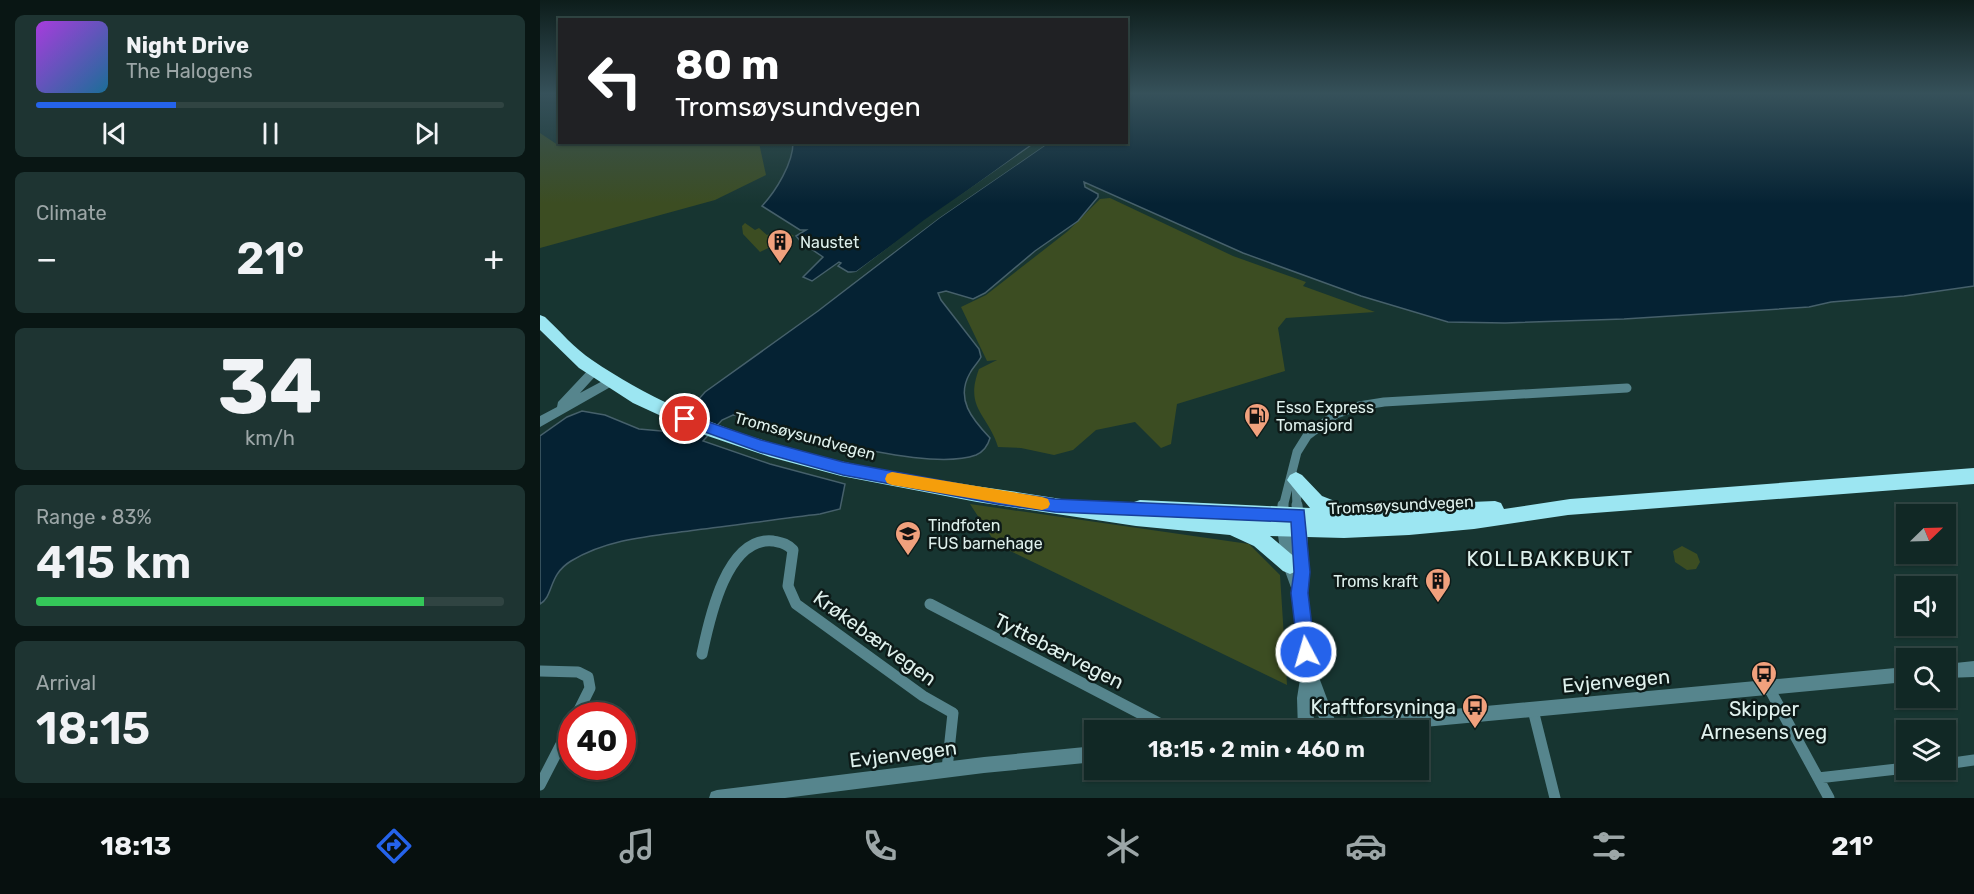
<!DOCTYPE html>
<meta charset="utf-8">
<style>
:root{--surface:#112825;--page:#1e3432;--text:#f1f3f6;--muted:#9ca6a7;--line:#304442;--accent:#2563eb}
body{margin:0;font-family:Rubik,sans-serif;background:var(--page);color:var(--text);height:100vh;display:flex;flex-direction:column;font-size:22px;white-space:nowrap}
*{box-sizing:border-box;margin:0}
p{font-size:20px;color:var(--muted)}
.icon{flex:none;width:33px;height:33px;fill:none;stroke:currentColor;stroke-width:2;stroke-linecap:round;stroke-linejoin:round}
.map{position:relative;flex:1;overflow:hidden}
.panel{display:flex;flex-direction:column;gap:15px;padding:15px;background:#091614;width:540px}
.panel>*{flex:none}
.hud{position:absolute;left:18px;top:18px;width:570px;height:126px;border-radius:0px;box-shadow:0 2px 4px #0004,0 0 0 2px var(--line);background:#202124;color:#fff;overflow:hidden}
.needle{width:39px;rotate:67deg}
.tools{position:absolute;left:1356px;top:504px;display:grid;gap:12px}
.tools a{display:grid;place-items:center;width:60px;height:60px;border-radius:0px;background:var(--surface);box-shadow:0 2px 4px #0004,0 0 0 2px var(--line);font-size:30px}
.speed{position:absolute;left:18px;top:702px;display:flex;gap:12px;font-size:30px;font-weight:700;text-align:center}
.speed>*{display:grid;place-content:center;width:78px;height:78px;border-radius:50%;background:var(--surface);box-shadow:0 2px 4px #0004,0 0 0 2px var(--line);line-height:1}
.speed .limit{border:9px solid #d22;background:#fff;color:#111}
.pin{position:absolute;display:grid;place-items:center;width:51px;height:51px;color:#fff;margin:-26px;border:3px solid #fff;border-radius:50%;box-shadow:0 2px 6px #0007}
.me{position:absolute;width:66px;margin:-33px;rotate:354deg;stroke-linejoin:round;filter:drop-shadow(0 0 4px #0008)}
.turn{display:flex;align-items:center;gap:21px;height:126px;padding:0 18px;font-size:27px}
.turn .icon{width:78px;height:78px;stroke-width:2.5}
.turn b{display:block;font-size:42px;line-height:51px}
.big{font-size:45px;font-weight:600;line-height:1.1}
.panel .tile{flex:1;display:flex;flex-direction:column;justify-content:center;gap:9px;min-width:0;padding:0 21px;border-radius:9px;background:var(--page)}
.panel .dial{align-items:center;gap:0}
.dial b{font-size:78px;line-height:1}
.song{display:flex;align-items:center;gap:18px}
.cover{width:72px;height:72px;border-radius:9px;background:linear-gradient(135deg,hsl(280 70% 55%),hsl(200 70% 35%))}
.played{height:6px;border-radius:3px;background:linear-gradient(90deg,var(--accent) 30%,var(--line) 30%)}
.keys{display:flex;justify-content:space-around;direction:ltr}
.heat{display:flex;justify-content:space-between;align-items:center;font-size:33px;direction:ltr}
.charge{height:9px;border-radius:4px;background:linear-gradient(90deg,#34c759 83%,var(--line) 0)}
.trip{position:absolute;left:544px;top:720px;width:345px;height:60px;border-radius:0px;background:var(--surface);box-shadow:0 2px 4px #0004,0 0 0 2px var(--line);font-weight:600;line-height:60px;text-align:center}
.tabs{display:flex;height:96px;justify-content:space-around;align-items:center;background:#07100f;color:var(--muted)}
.tabs .icon{width:42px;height:42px}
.tabs .selected{color:var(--accent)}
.tabs b{font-size:27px;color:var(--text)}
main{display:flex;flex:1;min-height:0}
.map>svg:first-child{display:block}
.green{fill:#3c4d22}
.water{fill:#052233;stroke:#46606b;stroke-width:1.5}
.pier{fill:#173531}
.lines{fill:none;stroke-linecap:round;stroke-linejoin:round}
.minor-far1{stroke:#56858d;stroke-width:9}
.minor{stroke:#56858d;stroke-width:11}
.tertiary{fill:#56858d;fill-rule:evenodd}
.trunk{fill:#9ce6f2;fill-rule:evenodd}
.route{fill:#2563eb;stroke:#184099;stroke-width:1.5}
.slow{fill:#f59e0b}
.labels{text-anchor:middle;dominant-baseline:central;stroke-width:5;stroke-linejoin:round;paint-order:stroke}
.poi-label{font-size:16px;fill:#dff1ed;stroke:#0d1a18;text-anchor:start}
.street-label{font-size:16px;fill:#dff1ed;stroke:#0d1a18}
.quarter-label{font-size:20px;letter-spacing:1.5px;fill:#dff1ed;stroke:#0d1a18}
.near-street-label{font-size:20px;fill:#dff1ed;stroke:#0d1a18}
.near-poi-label{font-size:20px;fill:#dff1ed;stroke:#0d1a18;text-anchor:end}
</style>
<main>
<section class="panel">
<div class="tile">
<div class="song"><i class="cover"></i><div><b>Night Drive</b><p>The Halogens</p></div></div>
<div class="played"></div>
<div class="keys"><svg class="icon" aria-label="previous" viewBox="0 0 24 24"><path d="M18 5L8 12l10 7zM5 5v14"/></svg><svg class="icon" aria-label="pause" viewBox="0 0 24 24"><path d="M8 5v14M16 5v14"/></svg><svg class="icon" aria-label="next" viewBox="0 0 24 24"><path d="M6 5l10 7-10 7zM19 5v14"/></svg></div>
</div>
<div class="tile"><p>Climate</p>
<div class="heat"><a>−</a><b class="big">21°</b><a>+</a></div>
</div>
<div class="tile dial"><b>34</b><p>km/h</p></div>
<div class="tile"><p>Range · 83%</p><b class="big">415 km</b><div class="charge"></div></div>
<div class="tile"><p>Arrival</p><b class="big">18:15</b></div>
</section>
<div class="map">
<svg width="1434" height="798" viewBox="0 0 1434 798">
<rect width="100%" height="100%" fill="#173531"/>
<path class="green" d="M0,133L18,145L219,143L226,175L175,200L0,248Z
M570,198L693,256L766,282L763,286L835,312L746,318L738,328L745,371L637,404L631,444L621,448L595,422L556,430L533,450L514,455L481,448L458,447C448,414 424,409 439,369L457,360L447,361L421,307L446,295L528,231L560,199Z
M205,223L215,230L219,228L227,235L233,232L241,237L249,233L254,236L220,252L203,234L202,226Z
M430,504L709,544L740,575L747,685L456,544Z
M1142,546L1157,554L1160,562L1156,569L1147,570L1135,562L1133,551Z"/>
<path class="water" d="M587,93H1434V286L1364,296L1291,302L1269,307L1084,319L965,323L908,322L821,296L703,253L544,182L545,187L558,194V197L538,221L495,251L445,293L433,299L406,291L398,293L401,300L439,349L441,357C438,363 433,367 430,373C415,399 432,419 450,438C448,445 443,452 436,455C392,471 279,439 233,426C219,422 208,416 193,415L182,420L163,441L230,464L305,484L300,509L280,514C238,519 197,525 156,530C113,536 69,538 31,561C8,575 14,596 0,604V436L27,417L42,411L65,415L99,429L144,433L164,413L157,407L158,400L165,392L278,311L399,218L508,143L586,142Z
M253,143H494L316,272H308L298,266L301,263L299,262L272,281L263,277L283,257L261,242L256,236L266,230H260L222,206C236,191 253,163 253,143Z"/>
<path class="pier" d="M497,142L466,168L386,223L318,274L312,276L311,273L316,272L384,220Z
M503,142L508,143L399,218L314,282L313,279L397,216Z"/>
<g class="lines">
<path class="minor-far1" d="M756,482L757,507
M743,507L757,452L767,436L796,414L819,406L844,402L1087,388"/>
<path class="minor" d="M743,505V514
M757,505L758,515
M390,604L632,730
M162,654C169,621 186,536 233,541C242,543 246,543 253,550L248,586L256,604L383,696L413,713L407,769
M0,671L38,672L48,677L50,688L36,716
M1229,688L1289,798
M993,710L1015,798
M1406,764L1434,760
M1278,778L1366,768
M0,785L32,723"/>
<path class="tertiary" d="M54,367L60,371L40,393L70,377L76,382L74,385L0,427V416L17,407L18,402L50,368Z
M743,516L748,518L750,522L754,552L753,523L755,519L760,517L765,519L767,523L769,572L766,591L777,672L795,720L1366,667V682L852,730H758L757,698L761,673L753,593L742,563L736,522L738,518ZM773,700L780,721L774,722Z
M1434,661V677L1406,678V664Z
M555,746V762L444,773L245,798H169L171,792L177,790L444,757Z"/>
<path class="trunk" d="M0,315L5,317C20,331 35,349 52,360C175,444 326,470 470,491C511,497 551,504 592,510L594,502L600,500L770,508L747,480L750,475L756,472L762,475L782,496L810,507L955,501L961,503L964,509L1030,499L1434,468V484L1028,515L934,529L869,535L804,538L730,536L757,559L760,565L757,571L750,574L743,571L714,546L690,535L596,526L437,502L301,476L230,457L156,432L93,403L39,368L0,330Z"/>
</g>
<linearGradient id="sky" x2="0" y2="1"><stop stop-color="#0d1d1b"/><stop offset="0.46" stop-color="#36515a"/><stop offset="1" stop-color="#36515a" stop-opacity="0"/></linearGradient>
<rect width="1434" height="204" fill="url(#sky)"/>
<path class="route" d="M145,414L221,440L303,462L457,491L515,499L764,510L770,572L768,593L775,652L772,658L766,661L760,658L758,652L751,593L754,572L751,522L515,512L457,504L303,475L220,452L140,423L138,419L140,415Z"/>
<path class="slow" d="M352,472L502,497L508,499L510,504L508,508L502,510L352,485L347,483L345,479L347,474Z"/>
<defs>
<symbol id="building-pin" viewBox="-11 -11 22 30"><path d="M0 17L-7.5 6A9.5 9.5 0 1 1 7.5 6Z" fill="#f1a17d" stroke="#0d1a18"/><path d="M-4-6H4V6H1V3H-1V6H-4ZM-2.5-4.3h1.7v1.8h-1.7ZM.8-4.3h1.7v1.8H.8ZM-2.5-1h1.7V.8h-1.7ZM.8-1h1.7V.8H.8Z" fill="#111"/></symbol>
<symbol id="fuel-pin" viewBox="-11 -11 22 30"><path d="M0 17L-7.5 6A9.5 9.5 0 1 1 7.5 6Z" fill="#f1a17d" stroke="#0d1a18"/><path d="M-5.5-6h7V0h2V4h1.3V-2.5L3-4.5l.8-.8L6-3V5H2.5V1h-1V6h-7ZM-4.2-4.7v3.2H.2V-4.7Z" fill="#111"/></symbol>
<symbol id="school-pin" viewBox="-11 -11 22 30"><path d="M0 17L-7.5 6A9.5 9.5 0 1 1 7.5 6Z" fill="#f1a17d" stroke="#0d1a18"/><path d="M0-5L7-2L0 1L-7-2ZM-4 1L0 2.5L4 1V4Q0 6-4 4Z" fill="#111"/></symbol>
<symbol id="bus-pin" viewBox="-11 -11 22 30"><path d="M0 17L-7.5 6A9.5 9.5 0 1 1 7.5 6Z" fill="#f1a17d" stroke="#0d1a18"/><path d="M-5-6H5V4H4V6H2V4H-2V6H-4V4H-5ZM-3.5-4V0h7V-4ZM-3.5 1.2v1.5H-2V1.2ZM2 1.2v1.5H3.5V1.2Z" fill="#111"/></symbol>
</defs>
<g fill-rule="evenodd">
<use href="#building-pin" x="225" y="227" width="30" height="40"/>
<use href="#fuel-pin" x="702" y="401" width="30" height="40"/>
<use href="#school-pin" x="353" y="519" width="30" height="40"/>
<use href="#building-pin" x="883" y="566" width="30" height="40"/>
<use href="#bus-pin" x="1209" y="659" width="30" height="40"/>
<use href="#bus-pin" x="920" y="692" width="30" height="40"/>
</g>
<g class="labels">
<g class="poi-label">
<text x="260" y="242">Naustet</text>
<text x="736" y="407">Esso Express<tspan x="736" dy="18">Tomasjord</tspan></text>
<text x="388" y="525">Tindfoten<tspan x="388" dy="18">FUS barnehage</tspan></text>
<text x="878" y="581" text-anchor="end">Troms kraft</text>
</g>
<g class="street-label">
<text transform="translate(265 436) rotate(15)">Tromsøysundvegen</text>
<text transform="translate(861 505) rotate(-3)">Tromsøysundvegen</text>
</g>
<g class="quarter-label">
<text x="1010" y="559">KOLLBAKKBUKT</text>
</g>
<g class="near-street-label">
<text transform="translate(335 638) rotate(36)">Krøkebærvegen</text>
<text transform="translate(519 651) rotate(27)">Tyttebærvegen</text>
<text transform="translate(1076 681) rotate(-5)">Evjenvegen</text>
<text transform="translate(363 754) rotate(-7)">Evjenvegen</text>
</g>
<g class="near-poi-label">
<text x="916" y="707">Kraftforsyninga</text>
<text x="1224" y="709" text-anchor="middle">Skipper<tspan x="1224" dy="23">Arnesens veg</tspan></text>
</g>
</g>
</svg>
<div class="tools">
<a><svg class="needle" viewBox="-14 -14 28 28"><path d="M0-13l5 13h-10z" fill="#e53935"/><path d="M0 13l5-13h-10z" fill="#9ca6a7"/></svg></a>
<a><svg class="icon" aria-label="sound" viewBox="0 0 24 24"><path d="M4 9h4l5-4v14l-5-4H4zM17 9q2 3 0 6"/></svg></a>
<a><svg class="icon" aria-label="search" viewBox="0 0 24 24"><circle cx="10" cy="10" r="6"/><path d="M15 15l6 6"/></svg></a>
<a><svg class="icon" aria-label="layers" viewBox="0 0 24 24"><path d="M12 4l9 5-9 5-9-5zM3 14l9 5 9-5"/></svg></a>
</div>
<div class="speed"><div class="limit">40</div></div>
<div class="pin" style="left:145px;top:419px;background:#d93025"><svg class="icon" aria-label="arrive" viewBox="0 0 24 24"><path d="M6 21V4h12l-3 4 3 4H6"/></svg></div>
<svg class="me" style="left:766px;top:652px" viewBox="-20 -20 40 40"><circle r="17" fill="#2563eb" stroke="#fff" stroke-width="3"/><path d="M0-11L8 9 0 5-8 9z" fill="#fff"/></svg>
<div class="trip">18:15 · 2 min · 460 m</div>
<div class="hud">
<div class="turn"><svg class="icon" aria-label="left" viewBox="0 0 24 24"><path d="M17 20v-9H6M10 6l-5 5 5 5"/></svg><div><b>80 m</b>Tromsøysundvegen</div></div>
</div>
</div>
</main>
<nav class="tabs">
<b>18:13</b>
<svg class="icon selected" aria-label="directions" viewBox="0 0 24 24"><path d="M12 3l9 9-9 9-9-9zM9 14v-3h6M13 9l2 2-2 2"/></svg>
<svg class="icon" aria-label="music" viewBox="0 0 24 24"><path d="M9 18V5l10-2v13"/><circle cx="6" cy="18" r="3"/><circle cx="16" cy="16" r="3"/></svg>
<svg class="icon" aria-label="phone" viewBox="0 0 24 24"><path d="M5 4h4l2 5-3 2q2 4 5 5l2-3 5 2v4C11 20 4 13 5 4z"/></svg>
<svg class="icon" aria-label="climate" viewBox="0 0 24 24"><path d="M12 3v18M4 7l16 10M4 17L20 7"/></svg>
<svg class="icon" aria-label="car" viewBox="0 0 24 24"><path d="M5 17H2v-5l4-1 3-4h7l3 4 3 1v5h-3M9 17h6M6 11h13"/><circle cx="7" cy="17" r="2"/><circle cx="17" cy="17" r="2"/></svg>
<svg class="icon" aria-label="filters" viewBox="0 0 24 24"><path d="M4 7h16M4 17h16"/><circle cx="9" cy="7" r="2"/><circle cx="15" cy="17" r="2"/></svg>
<b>21°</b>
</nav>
